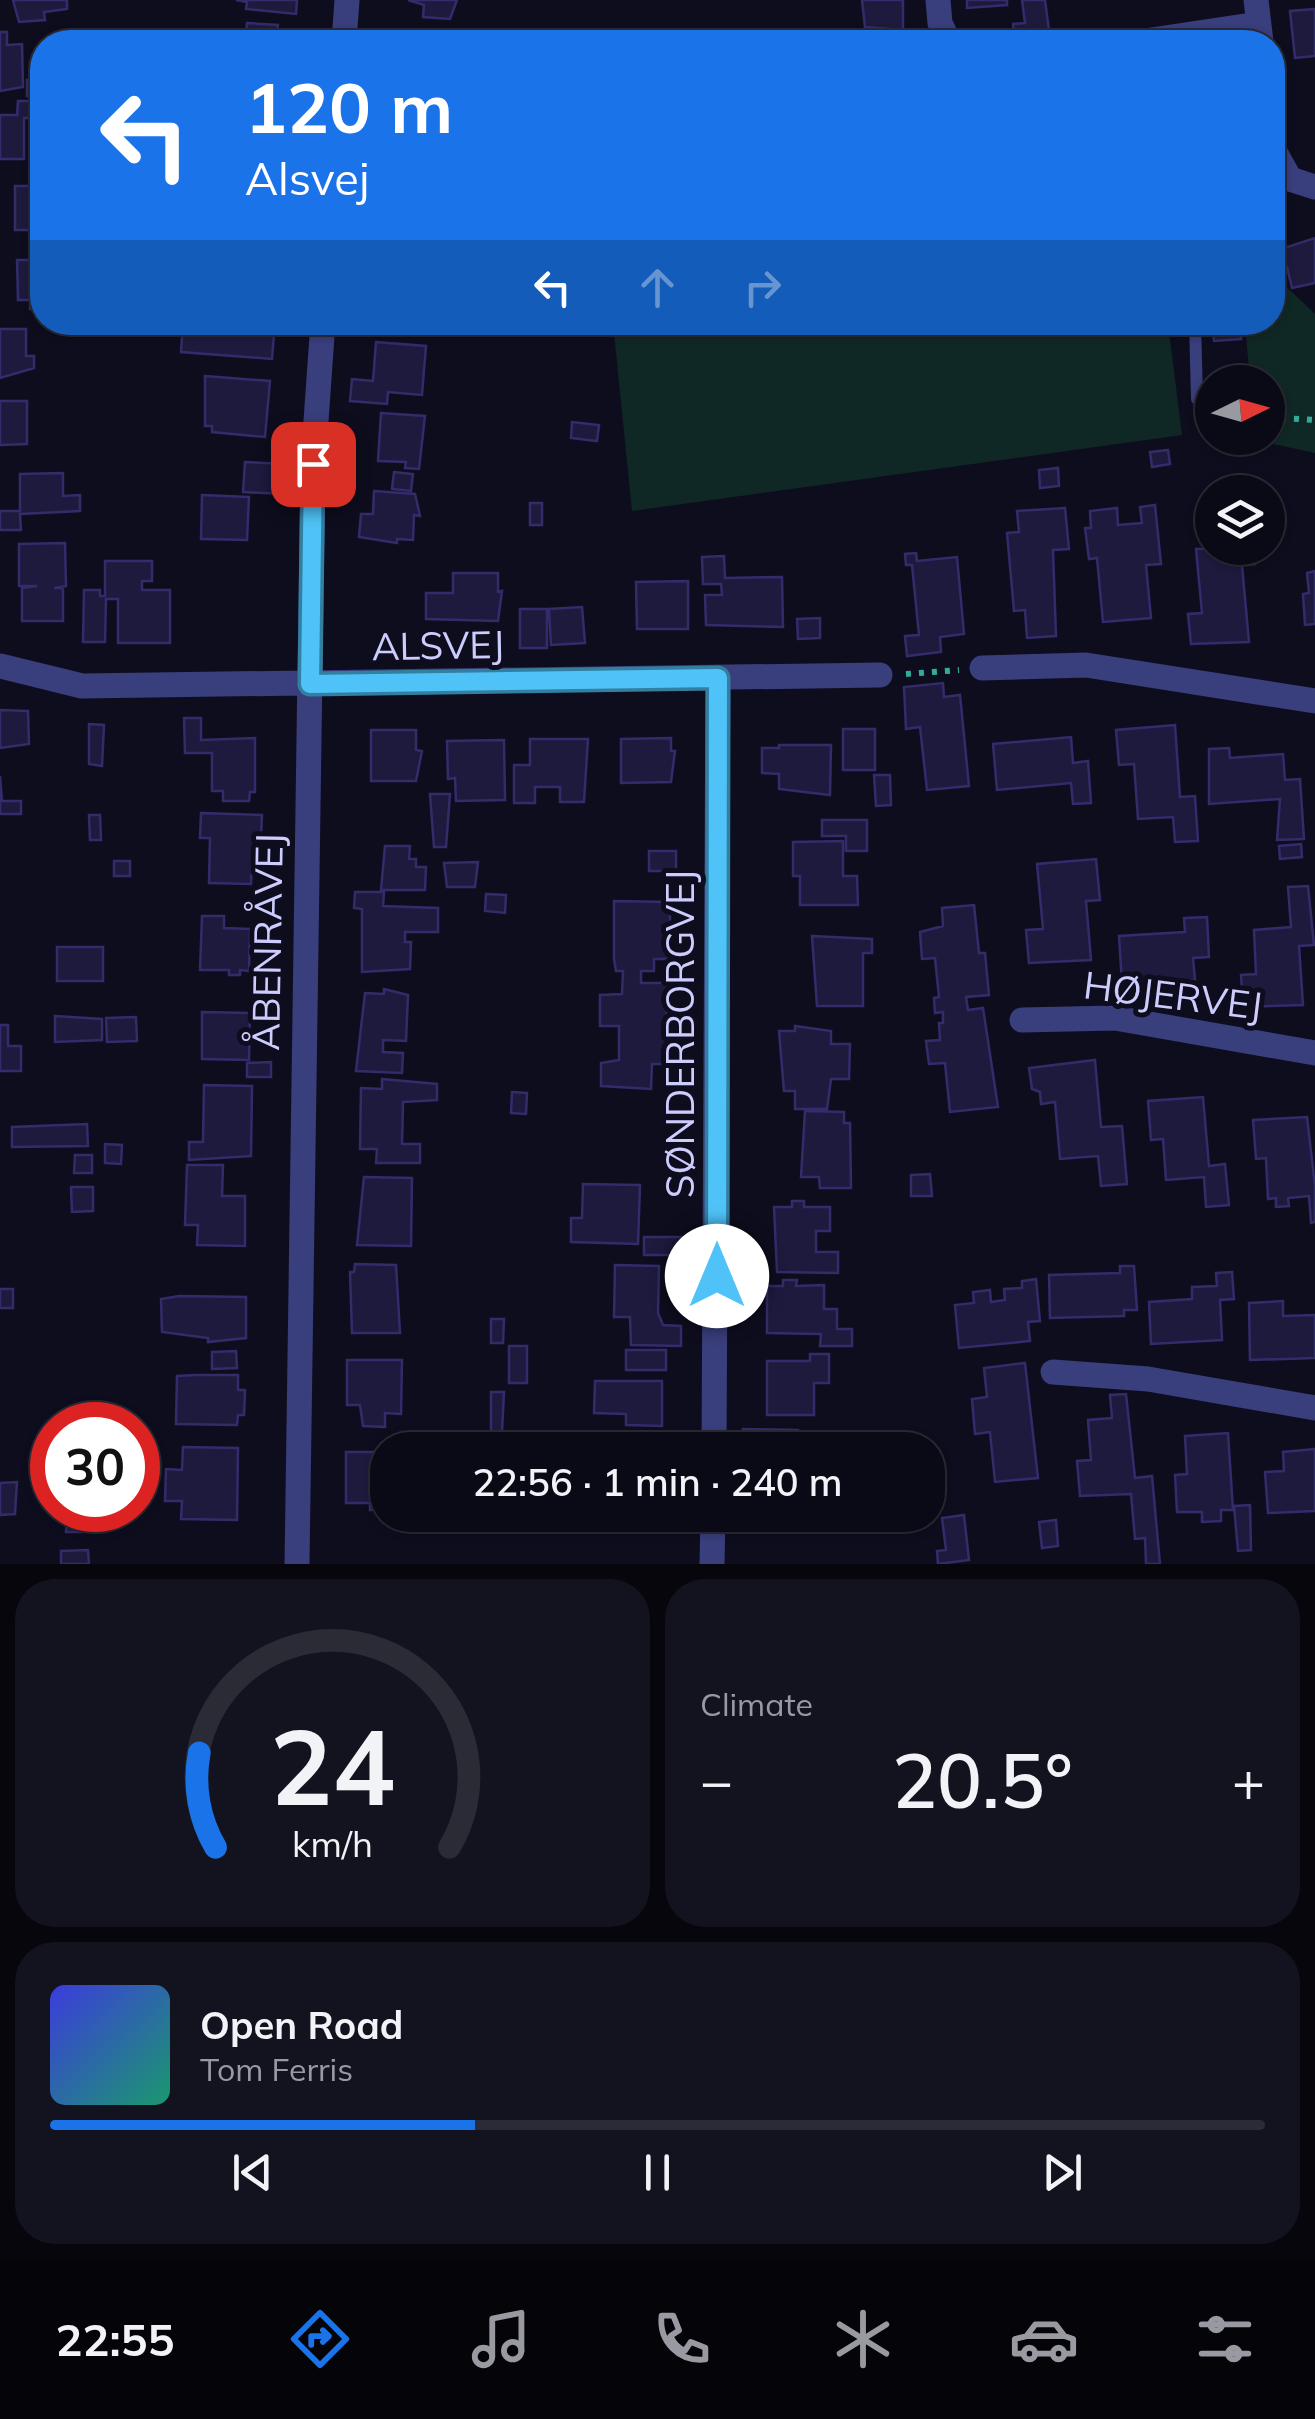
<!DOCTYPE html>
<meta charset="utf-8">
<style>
:root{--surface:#0a0a16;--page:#13131f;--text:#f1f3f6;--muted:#999aa1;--line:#2a2b35;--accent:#1a73e8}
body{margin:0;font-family:Mulish,sans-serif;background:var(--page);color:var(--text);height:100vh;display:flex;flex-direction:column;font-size:38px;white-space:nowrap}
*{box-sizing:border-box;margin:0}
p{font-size:32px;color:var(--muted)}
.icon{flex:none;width:55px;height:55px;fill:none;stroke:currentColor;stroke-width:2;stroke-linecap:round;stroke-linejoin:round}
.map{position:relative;height:1564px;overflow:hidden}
.panel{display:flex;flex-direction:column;gap:15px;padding:15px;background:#06060c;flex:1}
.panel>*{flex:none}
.top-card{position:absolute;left:30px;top:30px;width:1255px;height:305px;border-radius:40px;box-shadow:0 2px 8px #0004,0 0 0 2px var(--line);background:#1a73e8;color:#fff;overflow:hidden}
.needle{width:65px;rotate:85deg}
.controls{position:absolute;left:1195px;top:365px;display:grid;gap:20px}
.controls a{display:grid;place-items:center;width:90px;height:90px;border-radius:50%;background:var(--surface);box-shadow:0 2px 8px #0004,0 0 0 2px var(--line);font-size:50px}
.speed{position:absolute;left:30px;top:1402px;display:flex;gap:20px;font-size:50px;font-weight:700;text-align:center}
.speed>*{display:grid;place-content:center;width:130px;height:130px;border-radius:50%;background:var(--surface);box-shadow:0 2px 8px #0004,0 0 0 2px var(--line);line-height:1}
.speed .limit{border:15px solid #d22;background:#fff;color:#111}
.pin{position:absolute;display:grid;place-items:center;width:85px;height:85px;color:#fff;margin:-42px;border-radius:20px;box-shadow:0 5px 15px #0006}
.me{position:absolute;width:110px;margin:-55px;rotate:0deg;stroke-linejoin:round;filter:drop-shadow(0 0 8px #0008)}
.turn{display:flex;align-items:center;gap:35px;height:210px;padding:0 50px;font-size:45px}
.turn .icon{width:130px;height:130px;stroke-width:2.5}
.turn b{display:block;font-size:70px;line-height:85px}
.lanes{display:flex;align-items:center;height:95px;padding:0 50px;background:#0003;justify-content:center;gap:50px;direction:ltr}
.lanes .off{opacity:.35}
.big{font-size:75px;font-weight:600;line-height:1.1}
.panel .tile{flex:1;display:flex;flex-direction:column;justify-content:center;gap:15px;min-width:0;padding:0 35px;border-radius:40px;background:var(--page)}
.panel .dial{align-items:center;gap:0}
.dial svg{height:260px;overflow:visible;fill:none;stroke:var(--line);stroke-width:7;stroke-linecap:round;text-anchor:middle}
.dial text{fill:var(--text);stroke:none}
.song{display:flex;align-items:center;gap:30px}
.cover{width:120px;height:120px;border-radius:15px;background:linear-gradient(135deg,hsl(240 70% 55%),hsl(160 70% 35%))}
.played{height:10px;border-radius:5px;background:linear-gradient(90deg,var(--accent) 35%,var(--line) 35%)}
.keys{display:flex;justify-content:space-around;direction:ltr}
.heat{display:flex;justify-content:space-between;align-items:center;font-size:55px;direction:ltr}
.panel .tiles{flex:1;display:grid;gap:15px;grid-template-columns:1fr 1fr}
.tile:last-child{grid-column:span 2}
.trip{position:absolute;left:370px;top:1432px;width:575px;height:100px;border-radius:40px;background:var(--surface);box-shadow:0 2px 8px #0004,0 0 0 2px var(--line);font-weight:600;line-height:100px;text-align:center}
.menu{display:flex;height:160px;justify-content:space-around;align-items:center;background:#040409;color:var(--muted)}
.menu .icon{width:70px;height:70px}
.menu .on{color:var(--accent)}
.menu b{font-size:45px;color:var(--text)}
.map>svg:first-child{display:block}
.green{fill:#102825}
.building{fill:#1d1a3e;stroke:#322c6a;stroke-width:2.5}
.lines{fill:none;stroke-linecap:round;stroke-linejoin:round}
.path{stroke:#31ac98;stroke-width:6;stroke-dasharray:5 8;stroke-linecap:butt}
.lane{stroke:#393e7c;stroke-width:12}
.street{stroke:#393e7c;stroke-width:25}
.route-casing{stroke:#337fa1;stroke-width:25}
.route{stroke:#4fc3f7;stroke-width:18}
.labels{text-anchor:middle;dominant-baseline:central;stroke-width:10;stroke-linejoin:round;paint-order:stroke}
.street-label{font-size:38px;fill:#ccccfd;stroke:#0e0d1e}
</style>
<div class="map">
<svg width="1315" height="1564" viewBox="0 0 1315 1564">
<rect width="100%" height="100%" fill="#0e0d1e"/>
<path class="green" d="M1273,274L1315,314V453L1255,440L1268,438V382H1250L1245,323L1272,322Z
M613,323H1168L1182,435L632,511Z"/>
<path class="building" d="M13,0H67V9L44,12L45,20L19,22Z
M297,0L296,14L246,9L247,2L236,0Z
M408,0H457L450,19L423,17L424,5Z
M862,0H903V30L865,27Z
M967,0H1007V5L967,8Z
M1022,0H1045L1050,38L1015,42L1013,24L1025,23Z
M1315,9V56L1295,58L1290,11Z
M247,23L278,25L276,39L298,42L245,41Z
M0,32H7V45L22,44L23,87L0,91Z
M913,36L914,42H876V39Z
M27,80H42V96H27Z
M18,101H42V118H24V159H0V115H17Z
M15,186H42V230H15Z
M1315,238V283L1292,288L1287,267L1279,269L1275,251Z
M17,260H42V309H30V300H18Z
M183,322H275L272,359L181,352Z
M376,322H428L427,334L376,330Z
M1212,322H1240L1241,339L1214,341Z
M0,329H26V356H34V368L0,378Z
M376,342L426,346L422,395L388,392L387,404L350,401L352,379L373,381Z
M205,376L270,381L265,437L212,432V426H205Z
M0,401H27V444L0,445Z
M381,413L425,416L419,469L405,468L406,462L378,461Z
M572,422L599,425L597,441L571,438Z
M1168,450L1170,464L1152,467L1150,452Z
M245,462L285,464L284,494L243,492Z
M1058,468L1059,486L1040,488L1039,470Z
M394,472L413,474L411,491L392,489Z
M63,473V496L80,495V511L20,514L21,530H0V511H20V474Z
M374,491L415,494L420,516L414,515L413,540L397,539V543L359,537L361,514H373Z
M202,495L249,497L247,540L201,539Z
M530,503H542V525H530Z
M1155,505L1161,564L1146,565L1151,618L1103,622L1097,558L1089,559L1085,528H1091L1090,511L1117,508L1118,525L1142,523L1140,507Z
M1065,508L1069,549L1053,550L1056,636L1027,638L1025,610L1014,611L1007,533L1019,532L1017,511Z
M65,543L66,586L54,588H63V621H22V588L37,586H19V544Z
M1254,548L1255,564L1242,565L1249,642L1191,644L1188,614L1202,613L1196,549Z
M916,553L917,561L957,557L964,634L940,637L941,652L907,656L905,636L919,635L912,565H906L905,554Z
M724,556L725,578L782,577L783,627L706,625L705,595H722L721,584H703L702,557Z
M105,561H152V581H142V590H170V643H118V599H106L105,642H83L84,590H100V596H105Z
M1315,571V624L1305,625L1303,594L1309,593L1307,573Z
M453,573H498V592L502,591L498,621L426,619V593H453Z
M688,581V629H637L636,582Z
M582,607L585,643L551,645L549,609Z
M520,609H547V648H520Z
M820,618V638L798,639L797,619Z
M943,683L944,697L960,695L969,786L927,790L920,727L906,729L904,687Z
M0,710L28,711L29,744L0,748Z
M184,718H201V740L255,738V792H250L249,801H223V791H212V753H185Z
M89,724L104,725L102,766L89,764Z
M1175,725L1180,797L1195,796L1198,841L1175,842L1173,817L1138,819L1134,764L1119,765L1116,730Z
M843,729H875V770H843Z
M371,730H416V750L422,751L416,781H371Z
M1071,737L1073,763L1088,761L1091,803L1073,804L1071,783L997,790L993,744Z
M671,738V751H675L671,782L621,783V739Z
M530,739H588L584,802H560V787H535V803H514V765H530Z
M504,740L505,800L456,801L455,778L448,779L447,741Z
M779,745H831L830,795L779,789V774L762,773V748H779Z
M1229,748L1230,758L1283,754L1285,780L1300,779L1304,839L1277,840L1280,799L1209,804V749Z
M874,775H890L891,805L876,806Z
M0,776L2,801H21V814H0Z
M430,794H450L446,847H434Z
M201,813L262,815L260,860L252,859L251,884L209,883L210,838H200Z
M89,815H100L101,840H90Z
M822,820H867V851H846V836H822Z
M843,841V876H857L858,905H800V876H793V842Z
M1301,844L1302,857L1280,859L1279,846Z
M385,846H410L409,859H416V867H426L425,890H381Z
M649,851H676V871H649Z
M1096,859L1100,900L1086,901L1091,960L1029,963L1026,930L1043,929L1037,864Z
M114,861H130V876H114Z
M478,862L475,887H447L444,863Z
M1308,886L1314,945L1299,946L1303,1005L1243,1007L1241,975L1256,974L1254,930L1291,927L1288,887Z
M355,892H384L383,906L438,908V932H405V942H411L410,969L362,972V909L354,908Z
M486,894L506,895L505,913L485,911Z
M614,901L670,902V959H654V971H641V983H667L666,1064H652L651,1089L601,1086V1063L619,1060V1026H600V995L622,994L623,971H616L614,959Z
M974,905L979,953H985L989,995L966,997L968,1010L983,1008L998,1107L950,1112L945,1063L929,1064L926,1041L940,1040L939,1023H943V1012L935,1013L934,998L939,997L935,958L922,959L920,932L943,926L942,908Z
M202,916H224V928L250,929L249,971L240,970V975H229V970H200Z
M1207,917L1209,957L1193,958L1195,980L1122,984L1119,936L1185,932L1184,918Z
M812,936L872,939V953H863V1006H817Z
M57,947H103V981H57Z
M384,989L408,995L406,1041L383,1040V1052L403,1053L402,1073L356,1071L365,993L384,994Z
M202,1012L250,1013L249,1060L202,1059Z
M55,1016L102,1019V1040L55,1042Z
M136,1017L137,1041L107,1042L106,1018Z
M0,1025H8V1046H21V1071H0Z
M795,1026L831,1031V1044H850L849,1079H831L827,1109H795V1091H784L779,1031H795Z
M1095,1060L1101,1127L1122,1126L1127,1184L1101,1186L1098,1156L1060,1159L1055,1102L1041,1104L1040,1092L1032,1089L1029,1068Z
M271,1062V1077H247V1063Z
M382,1079L437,1084V1100L403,1102L402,1144H420V1163H376L377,1149H360L361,1088L382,1089Z
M204,1085L252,1086L251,1156L189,1160V1142H203Z
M512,1092L527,1093L526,1114L511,1113Z
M1203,1097L1209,1166L1225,1164L1229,1205L1206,1207L1204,1177L1166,1180L1163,1139L1151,1140L1148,1101Z
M805,1111L844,1112V1123H850L851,1188H820L819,1177H801Z
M1307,1117L1315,1186V1222L1311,1223L1309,1196L1288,1198L1289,1206L1276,1207V1198L1268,1199L1266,1158L1256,1159L1253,1120Z
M87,1124L88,1146L12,1147V1127Z
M105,1144L122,1145L121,1164L105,1163Z
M75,1155H92V1173H74Z
M187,1165H223L222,1196H245V1246L197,1245L198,1225H185Z
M930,1174L932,1196H911V1175Z
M364,1177L412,1178L411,1246L357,1245Z
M583,1184L640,1185L638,1244L571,1242V1218H582Z
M71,1187H93V1211L72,1212Z
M792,1201H804V1207H830V1231H816V1252H838V1273L777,1272L774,1207H792Z
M644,1237H683V1255H644Z
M355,1264L396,1265L400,1333H352L350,1272H354Z
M615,1265L659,1266L658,1313L663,1325L681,1326V1346L631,1345L630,1317H614Z
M1120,1266H1134L1137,1310H1124V1316L1050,1318L1049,1275L1120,1273Z
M1232,1272L1234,1299L1220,1300L1222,1340L1151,1344L1149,1302L1192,1299V1287L1217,1286L1216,1273Z
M1036,1279L1040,1321L1028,1322L1030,1341L959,1348L955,1305L974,1303L973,1292L990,1290L991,1302L1005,1300L1004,1289L1022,1288V1281Z
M783,1280H797L796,1286L824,1285V1309H837V1329H852V1346H820L821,1334L767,1333V1286H783Z
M0,1289H13V1308H0Z
M179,1296L246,1297V1338L208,1342V1338L162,1332L161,1299Z
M1283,1301V1316L1315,1315V1358L1250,1360L1249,1303Z
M491,1319H504L503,1343H491Z
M509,1346H527V1383H509Z
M626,1350H666V1370H626Z
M236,1351L237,1368L212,1369V1352Z
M810,1354H829V1383H814V1415H767V1361H810Z
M347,1360H402L401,1414L385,1413V1427L363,1426L360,1405H347Z
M1025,1363L1038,1478L995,1482L990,1432L975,1434L972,1399L987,1397L984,1368Z
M196,1375H238V1390H245L244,1415H238L237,1425L176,1424L177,1376Z
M595,1381H662V1426L626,1425V1414L594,1413Z
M491,1392H504L502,1432H491Z
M1126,1394L1135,1478L1152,1476L1160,1564H1146L1145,1538L1135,1539L1131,1494L1080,1496L1077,1461L1091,1460L1088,1420L1112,1418L1110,1395Z
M743,1429L798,1430V1444H827L844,1450L743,1446Z
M1228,1433L1233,1510H1221V1521L1202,1522V1512H1177L1175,1475L1187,1474L1185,1436Z
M642,1440H684V1450H642Z
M183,1447L238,1448L237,1520L181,1519L182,1501H165L166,1469L182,1470Z
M1315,1449V1511L1268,1513L1265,1472L1284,1471L1283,1452Z
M346,1452H388V1510H370V1503H346Z
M17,1482L15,1514L0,1515V1483Z
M1250,1505L1251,1550L1238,1551L1234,1506Z
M96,1510H113V1526H96Z
M67,1515H84L83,1532H66Z
M483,1515H503V1523H483Z
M964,1515L969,1560L938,1564L937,1551L946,1550L942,1518Z
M1056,1520L1058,1546L1042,1548L1039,1522Z
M88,1550L89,1564H61V1551Z"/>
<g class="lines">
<path class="path" d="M1268,417L1315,420
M906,674L959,670"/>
<path class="lane" d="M1272,199L1290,179
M1195,322L1197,399"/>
<path class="street" d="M938,0L940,23L949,42
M1256,0L1261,42
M344,42L347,0
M1138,42L1258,24
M1272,131L1275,152L1290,179L1315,187
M0,666L82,686L880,675
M982,668L1086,665L1315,701
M1022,1020L1115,1018L1315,1053
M1053,1372L1148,1379L1315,1408
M714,1450L718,678
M297,1564L313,463L323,322
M712,1564L713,1515"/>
</g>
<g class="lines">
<defs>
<path id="route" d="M313,464L310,684L718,678L717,1276"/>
</defs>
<use href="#route" class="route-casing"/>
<use href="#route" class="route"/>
</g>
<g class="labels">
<g class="street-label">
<text transform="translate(438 645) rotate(-1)">ALSVEJ</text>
<text transform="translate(267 942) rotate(-89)">ÅBENRÅVEJ</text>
<text transform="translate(1173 995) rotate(7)">HØJERVEJ</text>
<text transform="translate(680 1034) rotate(-90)">SØNDERBORGVEJ</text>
</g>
</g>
</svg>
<div class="controls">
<a><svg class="needle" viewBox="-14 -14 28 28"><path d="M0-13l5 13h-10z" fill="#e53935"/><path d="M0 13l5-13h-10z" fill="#999aa1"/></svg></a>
<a><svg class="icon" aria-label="layers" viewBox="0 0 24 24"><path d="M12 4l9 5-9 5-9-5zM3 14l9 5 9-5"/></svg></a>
</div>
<div class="speed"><div class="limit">30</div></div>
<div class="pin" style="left:313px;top:464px;background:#d93025"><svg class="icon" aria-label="arrive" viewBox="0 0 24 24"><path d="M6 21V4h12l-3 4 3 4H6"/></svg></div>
<svg class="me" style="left:717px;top:1276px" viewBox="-20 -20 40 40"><circle r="19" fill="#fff"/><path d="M0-13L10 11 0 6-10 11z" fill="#4fc3f7"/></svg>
<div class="trip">22:56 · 1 min · 240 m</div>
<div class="top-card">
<div class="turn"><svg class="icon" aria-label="left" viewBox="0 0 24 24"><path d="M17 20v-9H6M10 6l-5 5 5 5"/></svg><div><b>120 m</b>Alsvej</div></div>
<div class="lanes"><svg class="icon" aria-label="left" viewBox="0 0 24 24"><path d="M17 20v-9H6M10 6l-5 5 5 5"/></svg><svg class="icon off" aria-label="ahead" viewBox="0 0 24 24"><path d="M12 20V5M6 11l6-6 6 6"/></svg><svg class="icon off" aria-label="right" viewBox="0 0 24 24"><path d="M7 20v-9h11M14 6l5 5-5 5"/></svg></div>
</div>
</div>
<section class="panel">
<div class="tiles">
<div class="tile dial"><svg viewBox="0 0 100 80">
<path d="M14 69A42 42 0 1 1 86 69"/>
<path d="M14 69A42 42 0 0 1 9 40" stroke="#1a73e8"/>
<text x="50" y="56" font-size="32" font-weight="700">24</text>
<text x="50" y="72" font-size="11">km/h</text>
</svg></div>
<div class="tile"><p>Climate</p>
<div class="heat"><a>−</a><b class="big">20.5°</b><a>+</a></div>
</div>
<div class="tile">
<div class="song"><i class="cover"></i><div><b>Open Road</b><p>Tom Ferris</p></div></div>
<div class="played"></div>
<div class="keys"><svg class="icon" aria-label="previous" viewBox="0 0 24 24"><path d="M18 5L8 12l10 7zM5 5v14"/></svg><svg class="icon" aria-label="pause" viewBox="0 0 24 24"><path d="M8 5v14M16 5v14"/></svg><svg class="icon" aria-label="next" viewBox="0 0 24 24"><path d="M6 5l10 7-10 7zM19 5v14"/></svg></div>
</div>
</div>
</section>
<nav class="menu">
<b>22:55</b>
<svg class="icon on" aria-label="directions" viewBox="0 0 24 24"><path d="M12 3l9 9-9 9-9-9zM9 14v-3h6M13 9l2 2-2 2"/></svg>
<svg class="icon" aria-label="music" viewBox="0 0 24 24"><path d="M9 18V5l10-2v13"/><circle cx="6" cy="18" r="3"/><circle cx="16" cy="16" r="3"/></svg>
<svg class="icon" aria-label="phone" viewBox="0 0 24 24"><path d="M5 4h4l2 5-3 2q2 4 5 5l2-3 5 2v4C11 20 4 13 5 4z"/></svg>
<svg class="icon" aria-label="climate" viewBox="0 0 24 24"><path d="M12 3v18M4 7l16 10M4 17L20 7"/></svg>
<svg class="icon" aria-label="car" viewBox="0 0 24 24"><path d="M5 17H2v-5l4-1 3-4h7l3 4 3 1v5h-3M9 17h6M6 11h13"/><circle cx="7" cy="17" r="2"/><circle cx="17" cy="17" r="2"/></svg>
<svg class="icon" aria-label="filters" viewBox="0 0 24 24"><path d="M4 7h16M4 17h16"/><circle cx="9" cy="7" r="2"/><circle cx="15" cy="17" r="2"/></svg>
</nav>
